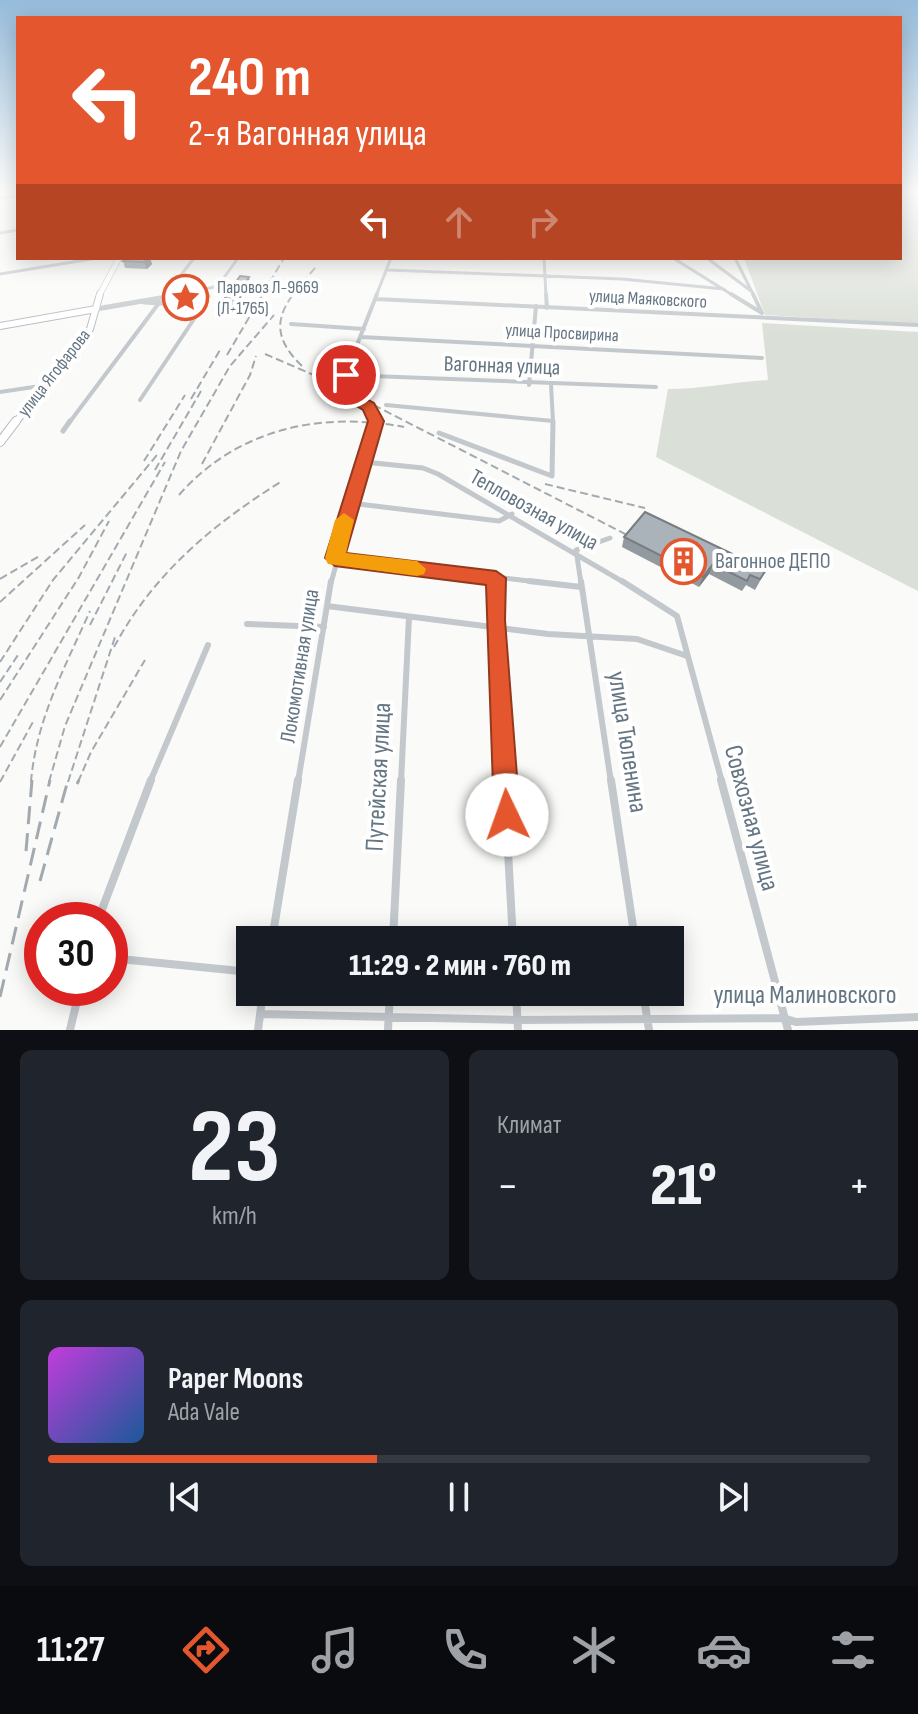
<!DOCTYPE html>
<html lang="ru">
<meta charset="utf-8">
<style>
:root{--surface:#171b24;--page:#20242c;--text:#f1f3f6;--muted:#9ea1a6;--line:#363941;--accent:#e4572e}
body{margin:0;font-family:"Sofia Sans Condensed",sans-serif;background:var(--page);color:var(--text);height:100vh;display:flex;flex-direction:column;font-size:30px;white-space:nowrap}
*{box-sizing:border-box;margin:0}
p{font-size:26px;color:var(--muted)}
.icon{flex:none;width:44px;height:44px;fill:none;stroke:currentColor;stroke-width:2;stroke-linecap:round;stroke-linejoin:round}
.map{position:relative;height:1030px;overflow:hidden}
.drawer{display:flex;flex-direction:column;gap:20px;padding:20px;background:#0d0f14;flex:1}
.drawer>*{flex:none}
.guide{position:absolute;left:16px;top:16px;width:886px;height:244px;border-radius:0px;box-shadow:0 4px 20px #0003;background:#e4572e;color:#fff;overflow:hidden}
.speed{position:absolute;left:24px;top:902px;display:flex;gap:16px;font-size:40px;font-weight:700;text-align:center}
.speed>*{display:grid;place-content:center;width:104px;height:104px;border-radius:50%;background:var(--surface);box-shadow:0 4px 20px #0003;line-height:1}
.speed .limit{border:12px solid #d22;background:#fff;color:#111}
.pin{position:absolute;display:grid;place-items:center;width:68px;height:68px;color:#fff;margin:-34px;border:4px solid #fff;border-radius:50%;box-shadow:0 2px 8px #0007}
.me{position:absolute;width:88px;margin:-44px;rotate:357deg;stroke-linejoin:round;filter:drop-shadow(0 0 6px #0008)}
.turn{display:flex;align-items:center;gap:28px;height:168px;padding:0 40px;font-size:36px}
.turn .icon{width:104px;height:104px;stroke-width:2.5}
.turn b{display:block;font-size:56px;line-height:68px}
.lanes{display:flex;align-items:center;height:76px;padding:0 40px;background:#0003;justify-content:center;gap:40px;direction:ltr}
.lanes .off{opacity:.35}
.big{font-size:60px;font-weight:800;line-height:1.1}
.drawer .widget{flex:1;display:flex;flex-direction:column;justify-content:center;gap:12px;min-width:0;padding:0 28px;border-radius:12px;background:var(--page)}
.drawer .dial{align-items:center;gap:0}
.dial b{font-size:104px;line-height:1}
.song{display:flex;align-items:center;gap:24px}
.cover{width:96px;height:96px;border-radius:12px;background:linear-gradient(135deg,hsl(290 70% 55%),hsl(210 70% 35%))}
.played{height:8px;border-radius:4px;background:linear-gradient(90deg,var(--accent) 40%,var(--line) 40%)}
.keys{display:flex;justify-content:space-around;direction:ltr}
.heat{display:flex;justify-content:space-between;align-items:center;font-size:44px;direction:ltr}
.drawer .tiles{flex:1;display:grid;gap:20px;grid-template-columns:1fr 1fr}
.widget:last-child{grid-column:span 2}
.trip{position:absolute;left:236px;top:926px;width:448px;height:80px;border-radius:0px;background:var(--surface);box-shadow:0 4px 20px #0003;font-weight:800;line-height:80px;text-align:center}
.dock{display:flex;height:128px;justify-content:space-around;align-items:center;background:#090b0e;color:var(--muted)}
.dock .icon{width:56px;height:56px}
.dock .on{color:var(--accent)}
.dock b{font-size:36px;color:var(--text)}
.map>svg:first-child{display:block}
.green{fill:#dadfd7}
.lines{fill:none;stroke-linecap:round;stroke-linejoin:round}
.primary-far2-casing{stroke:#b5babe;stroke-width:6}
.primary-far1-casing{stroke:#b5babe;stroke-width:8}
.primary-casing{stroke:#b5babe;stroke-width:10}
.minor-far4{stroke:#c3c8cc;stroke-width:3}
.minor-far3{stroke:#c3c8cc;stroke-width:4}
.minor-far2{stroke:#c3c8cc;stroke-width:5}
.minor-far1{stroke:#c3c8cc;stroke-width:6}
.minor{stroke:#c3c8cc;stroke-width:8}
.tertiary-far1{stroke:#c3c8cc;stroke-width:4}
.tertiary{stroke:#c3c8cc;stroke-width:5}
.primary-far2{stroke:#fff;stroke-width:5}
.primary-far1{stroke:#fff;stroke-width:6}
.primary{stroke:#fff;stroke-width:8}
.rail-far1{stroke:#a2aab0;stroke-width:2;stroke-dasharray:8 4;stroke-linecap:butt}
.rail{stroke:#a2aab0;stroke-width:3;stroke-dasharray:18 9;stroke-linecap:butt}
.wall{fill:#929a9f}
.shaded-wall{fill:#777d82}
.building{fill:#aab3b9;stroke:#777d82;stroke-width:2}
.route{fill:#e4572e;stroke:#94391e;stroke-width:2}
.slow{fill:#f59e0b}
.labels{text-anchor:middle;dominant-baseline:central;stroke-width:8;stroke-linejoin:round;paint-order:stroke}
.far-poi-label{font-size:18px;fill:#657683;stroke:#fff;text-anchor:start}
.far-street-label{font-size:18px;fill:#657683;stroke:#fff}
.street-label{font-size:22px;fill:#657683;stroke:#fff}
.poi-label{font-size:22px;fill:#657683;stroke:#fff;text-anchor:start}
.near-street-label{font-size:26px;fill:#657683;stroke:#fff}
</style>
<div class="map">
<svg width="918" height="1030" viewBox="0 0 918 1030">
<rect width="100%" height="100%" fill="#fafaf8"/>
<path class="green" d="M900,193H918V324L765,315L744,258H900Z
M762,323L918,332V591L656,457L668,389C702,389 734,382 768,380Z"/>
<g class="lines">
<defs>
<path id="primary-far2" d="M99,296L119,258"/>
<path id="primary-far1" d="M0,326L96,309
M15,423L90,329L100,294"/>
<path id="primary" d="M0,442L16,421"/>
</defs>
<use href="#primary-far2" class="primary-far2-casing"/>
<use href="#primary-far1" class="primary-far1-casing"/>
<use href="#primary" class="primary-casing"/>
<path class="minor-far4" d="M0,198L18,196
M0,233L18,230
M544,258L546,296
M673,258L734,296
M707,258L751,291
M735,258L754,296
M388,270L622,279L724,289
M0,274L97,258
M189,293L218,286L238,258
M165,296L194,258
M376,296L391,258"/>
<path class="minor-far3" d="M546,294L547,308
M731,294L762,313
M753,294L761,311
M164,297L166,294
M376,299L918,325
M291,324L364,329
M361,337L762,358
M346,375L656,387
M529,385L536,306
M0,392L47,385
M140,400L200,310L190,305
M386,405L553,421L551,385
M69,423L159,303
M375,423L369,407L340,388L377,294"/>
<path class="minor-far2" d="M63,431L70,421
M439,433L552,476L553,421
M364,462L423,468L438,474L625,583
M350,503L499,521L512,514
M335,558L546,583
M331,583L376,421
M496,583V578
M581,583L576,550L610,538"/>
<path class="minor-far1" d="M496,581L504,782
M529,581L581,587
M581,581L611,782
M622,581L677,616L722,782
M327,606L548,634L637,639L687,656
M247,624L324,627
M150,782L208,645
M298,782L331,581
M401,782L409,617"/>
<path class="minor" d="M504,780L513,940
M611,780L635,940
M721,780L788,1030
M98,920L151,780
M272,940L298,780
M393,940L401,780
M110,958L250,972
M516,992L518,1030
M643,992L649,1030
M260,1014L517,1020L783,1018L796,1022L918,1017
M70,1030L80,988
M258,1030L263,992
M388,1030L390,992"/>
<path class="tertiary-far1" d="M173,296H207"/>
<path class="tertiary" d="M144,302L192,305L208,296L194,294
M96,309L184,294"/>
<use href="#primary-far2" class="primary-far2"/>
<use href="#primary-far1" class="primary-far1"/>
<use href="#primary" class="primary"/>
<path class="rail-far1" d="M265,354L323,379L631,537
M227,355L284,258
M302,366C261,327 285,302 316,267
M191,399L220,350
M144,461L185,395
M202,464L250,375L256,356
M155,470L201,391
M545,484L645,508
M179,495C237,429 320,411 404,427
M0,579L41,555
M0,602L85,525
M90,625L128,550
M114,647C154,573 212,525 282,481
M0,662L53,580L157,455
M0,682L18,655
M0,700L79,577L109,521
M0,747L165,462
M0,782L34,720
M31,782C36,720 65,667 90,611
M49,782L65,726L181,451L230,366L274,315
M68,782L115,637
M78,782L91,752L145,660"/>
<path class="rail" d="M77,784L79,780
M26,851L32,780
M40,881L68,780
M0,997L50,780"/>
</g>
<path class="wall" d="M126,258H150L152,264L147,269L125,268L123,261Z
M250,283L231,314H221L219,307Z
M624,537L766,570L755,590L746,585L742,591L709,574L699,587L622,547Z"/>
<path class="shaded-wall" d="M148,258H150L152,264L147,269L144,262Z
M249,277L250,283L231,314L230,308Z
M713,564L709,574L699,587L703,577Z"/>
<path class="building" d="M126,258H148L144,262L123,261Z
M240,276L249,277L230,308L219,307Z
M645,512L766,570L760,579L750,575L747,581L713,564L703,577L624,537Z"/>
<linearGradient id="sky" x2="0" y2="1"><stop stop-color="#96bcdc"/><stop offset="0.57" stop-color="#fdfdfc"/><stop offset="1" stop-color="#fdfdfc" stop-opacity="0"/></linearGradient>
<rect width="918" height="337" fill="url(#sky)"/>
<path class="route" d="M341,372H352L348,389L374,403L384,421L346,553L496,571L506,578L505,620L520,815L516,824L507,828L498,824L494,815L486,585L335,566L325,558L368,421L363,410L332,391Z"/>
<path class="slow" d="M344,513L354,520L346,553L417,561L426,569L424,574L417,576L328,564L325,558L335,520Z"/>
<defs>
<symbol id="sight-ring" viewBox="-11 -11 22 22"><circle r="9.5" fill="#fff" stroke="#e4572e" stroke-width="1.5"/><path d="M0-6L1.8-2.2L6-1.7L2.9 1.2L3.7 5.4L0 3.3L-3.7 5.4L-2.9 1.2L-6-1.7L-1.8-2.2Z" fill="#e4572e"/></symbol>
<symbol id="building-ring" viewBox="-11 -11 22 22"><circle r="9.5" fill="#fff" stroke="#e4572e" stroke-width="1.5"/><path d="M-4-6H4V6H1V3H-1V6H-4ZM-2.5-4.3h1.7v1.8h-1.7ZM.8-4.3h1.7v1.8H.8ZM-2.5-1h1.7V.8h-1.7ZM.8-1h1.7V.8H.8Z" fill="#e4572e"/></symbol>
</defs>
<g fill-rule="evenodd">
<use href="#sight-ring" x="160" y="272" width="51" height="51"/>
<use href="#building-ring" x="658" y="536" width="51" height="51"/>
</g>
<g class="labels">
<g class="far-poi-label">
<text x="217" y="287">Паровоз Л-9669<tspan x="217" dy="21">(Л-1765)</tspan></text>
</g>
<g class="far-street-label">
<text transform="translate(648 299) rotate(3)">улица Маяковского</text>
<text transform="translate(562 333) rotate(3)">улица Просвирина</text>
<text transform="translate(54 373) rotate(-52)">улица Ягофарова</text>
</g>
<g class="street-label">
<text transform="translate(502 366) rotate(2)">Вагонная улица</text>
<text transform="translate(534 510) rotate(29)">Тепловозная улица</text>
<text transform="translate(300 666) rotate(-81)">Локомотивная улица</text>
</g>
<g class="poi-label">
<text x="715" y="561">Вагонное ДЕПО</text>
</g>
<g class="near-street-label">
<text transform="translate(627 742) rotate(81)">улица Тюленина</text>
<text transform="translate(379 777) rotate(-87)">Путейская улица</text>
<text transform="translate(751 818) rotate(75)">Совхозная улица</text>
<text x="805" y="995">улица Малиновского</text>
</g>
</g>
</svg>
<div class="speed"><div class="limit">30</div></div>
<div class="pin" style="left:346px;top:375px;background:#d93025"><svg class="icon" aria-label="arrive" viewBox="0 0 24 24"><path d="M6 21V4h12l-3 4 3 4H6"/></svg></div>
<svg class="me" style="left:507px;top:815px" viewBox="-20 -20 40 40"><circle r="19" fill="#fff"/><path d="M0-13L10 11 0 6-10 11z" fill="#e4572e"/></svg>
<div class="trip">11:29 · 2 мин · 760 m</div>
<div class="guide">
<div class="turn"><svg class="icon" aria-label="left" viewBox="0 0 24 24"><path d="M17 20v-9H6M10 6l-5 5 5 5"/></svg><div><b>240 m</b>2-я Вагонная улица</div></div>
<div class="lanes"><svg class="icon" aria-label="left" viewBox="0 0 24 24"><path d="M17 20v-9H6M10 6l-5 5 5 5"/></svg><svg class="icon off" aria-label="ahead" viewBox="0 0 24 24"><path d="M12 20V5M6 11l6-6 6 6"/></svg><svg class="icon off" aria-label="right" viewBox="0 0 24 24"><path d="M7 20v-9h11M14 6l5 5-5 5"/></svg></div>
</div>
</div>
<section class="drawer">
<div class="tiles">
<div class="widget dial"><b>23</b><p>km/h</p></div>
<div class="widget"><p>Климат</p>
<div class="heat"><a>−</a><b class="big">21°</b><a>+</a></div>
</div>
<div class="widget">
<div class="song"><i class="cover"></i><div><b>Paper Moons</b><p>Ada Vale</p></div></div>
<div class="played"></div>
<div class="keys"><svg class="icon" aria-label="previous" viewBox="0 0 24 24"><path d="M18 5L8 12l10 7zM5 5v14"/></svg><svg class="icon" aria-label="pause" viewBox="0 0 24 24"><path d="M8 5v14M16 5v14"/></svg><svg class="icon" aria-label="next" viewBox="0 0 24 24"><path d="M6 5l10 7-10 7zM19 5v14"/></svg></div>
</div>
</div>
</section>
<nav class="dock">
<b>11:27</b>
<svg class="icon on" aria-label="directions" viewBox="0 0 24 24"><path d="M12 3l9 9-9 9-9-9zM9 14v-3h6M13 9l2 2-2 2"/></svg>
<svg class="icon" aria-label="music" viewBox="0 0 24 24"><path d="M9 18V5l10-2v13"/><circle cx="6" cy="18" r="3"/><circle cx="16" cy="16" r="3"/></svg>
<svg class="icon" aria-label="phone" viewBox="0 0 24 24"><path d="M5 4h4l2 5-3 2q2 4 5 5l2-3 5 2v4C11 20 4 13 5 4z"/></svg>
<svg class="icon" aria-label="climate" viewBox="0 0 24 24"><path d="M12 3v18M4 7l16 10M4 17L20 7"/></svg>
<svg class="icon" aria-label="car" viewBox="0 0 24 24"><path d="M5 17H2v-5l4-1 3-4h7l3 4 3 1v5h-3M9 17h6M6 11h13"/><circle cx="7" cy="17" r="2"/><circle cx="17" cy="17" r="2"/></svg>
<svg class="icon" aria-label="filters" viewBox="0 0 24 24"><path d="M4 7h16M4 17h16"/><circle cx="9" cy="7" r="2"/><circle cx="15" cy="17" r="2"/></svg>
</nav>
